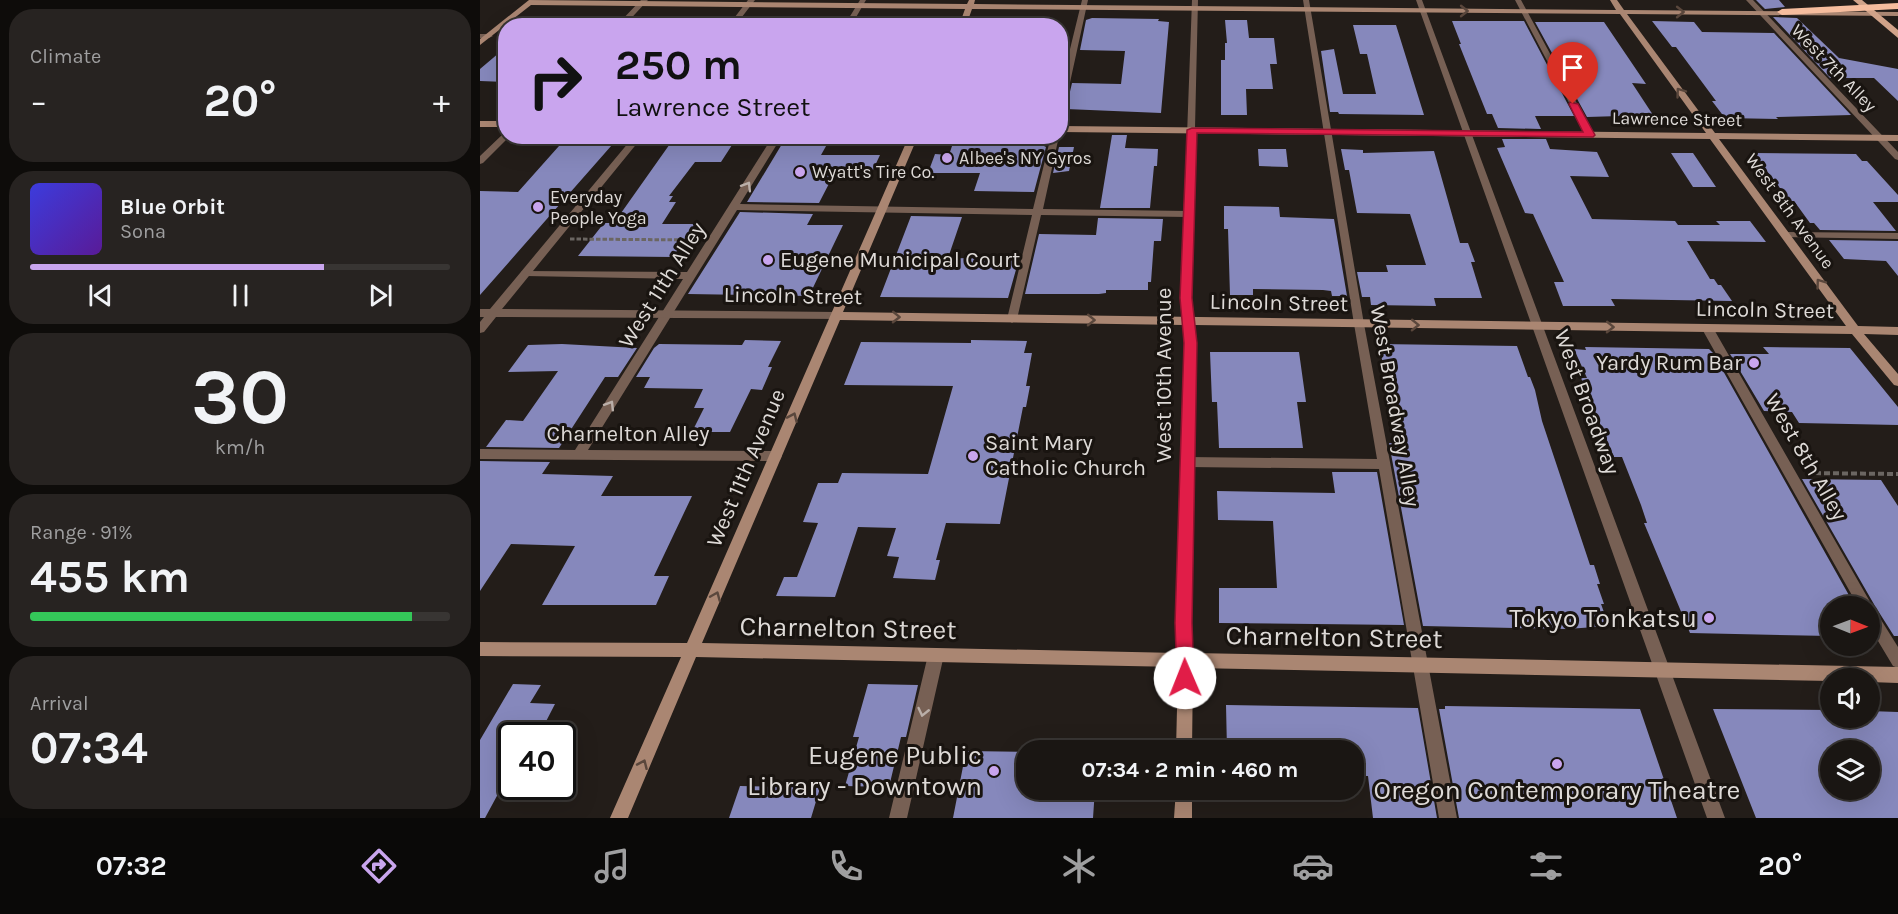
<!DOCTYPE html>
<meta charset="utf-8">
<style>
:root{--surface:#1a1613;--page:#272321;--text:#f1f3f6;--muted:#9f9fa0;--line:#383533;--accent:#c9a5ee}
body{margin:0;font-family:Karla,sans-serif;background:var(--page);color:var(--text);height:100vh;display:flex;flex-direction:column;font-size:22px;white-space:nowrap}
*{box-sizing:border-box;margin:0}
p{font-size:20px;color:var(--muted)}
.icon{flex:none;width:33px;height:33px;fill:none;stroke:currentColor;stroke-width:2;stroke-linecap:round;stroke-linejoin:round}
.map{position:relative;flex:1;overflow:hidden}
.details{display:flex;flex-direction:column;gap:9px;padding:9px;background:#0e0c0a;width:480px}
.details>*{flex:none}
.hud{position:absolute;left:18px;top:18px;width:570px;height:126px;border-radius:24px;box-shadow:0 6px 24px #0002,0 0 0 2px var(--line);background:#c9a5ee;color:#111;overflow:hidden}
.needle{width:39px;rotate:91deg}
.fabs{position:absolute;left:1340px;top:596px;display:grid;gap:12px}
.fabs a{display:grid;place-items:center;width:60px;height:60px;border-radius:50%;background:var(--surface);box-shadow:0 6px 24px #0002,0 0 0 2px var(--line);font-size:30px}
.speed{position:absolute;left:18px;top:722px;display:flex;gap:12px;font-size:30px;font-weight:700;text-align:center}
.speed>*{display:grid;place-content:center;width:78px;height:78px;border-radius:50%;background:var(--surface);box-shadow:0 6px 24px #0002,0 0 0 2px var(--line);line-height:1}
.speed .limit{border:3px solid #111;border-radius:9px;background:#fff;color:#111}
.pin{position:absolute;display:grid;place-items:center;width:51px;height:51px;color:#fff;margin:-62px -26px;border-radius:50% 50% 50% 0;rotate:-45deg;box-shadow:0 0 6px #0007}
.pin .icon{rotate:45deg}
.me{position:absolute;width:66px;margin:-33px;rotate:359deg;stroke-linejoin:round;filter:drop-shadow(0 0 4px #0008)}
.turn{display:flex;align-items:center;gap:21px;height:126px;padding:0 18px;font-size:27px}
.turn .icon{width:78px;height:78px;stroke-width:2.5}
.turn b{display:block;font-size:42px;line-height:51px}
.big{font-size:45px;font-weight:700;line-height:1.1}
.details .widget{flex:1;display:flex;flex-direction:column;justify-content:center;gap:9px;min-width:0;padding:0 21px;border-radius:24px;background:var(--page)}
.details .dial{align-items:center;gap:0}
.dial b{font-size:78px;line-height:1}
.song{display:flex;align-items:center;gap:18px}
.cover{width:72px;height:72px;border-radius:9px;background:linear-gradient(135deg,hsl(240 70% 55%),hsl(270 70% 35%))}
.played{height:6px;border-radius:3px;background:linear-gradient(90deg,var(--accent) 70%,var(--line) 70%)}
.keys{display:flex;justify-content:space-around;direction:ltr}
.heat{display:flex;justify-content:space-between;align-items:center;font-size:33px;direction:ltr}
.charge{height:9px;border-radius:4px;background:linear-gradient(90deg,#34c759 91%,var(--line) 0)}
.trip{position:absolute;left:536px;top:740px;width:348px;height:60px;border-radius:24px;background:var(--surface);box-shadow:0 6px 24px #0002,0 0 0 2px var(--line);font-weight:700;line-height:60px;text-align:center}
.tab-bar{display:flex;height:96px;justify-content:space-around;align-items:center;background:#0a0908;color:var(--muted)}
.tab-bar .icon{width:42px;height:42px}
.tab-bar .active{color:var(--accent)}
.tab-bar b{font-size:27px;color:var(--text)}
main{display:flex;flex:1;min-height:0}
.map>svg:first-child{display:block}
.building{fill:#8688bc;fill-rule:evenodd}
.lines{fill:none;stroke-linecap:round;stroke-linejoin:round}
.path-far1{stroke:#6b6662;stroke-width:3;stroke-dasharray:4.5 2;stroke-linecap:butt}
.path{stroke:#6b6662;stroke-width:4;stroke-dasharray:6 3;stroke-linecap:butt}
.lane{fill:#776054;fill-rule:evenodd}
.street{fill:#776054;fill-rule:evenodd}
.secondary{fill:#aa8672;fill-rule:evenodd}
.primary{fill:#d1a389;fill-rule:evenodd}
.highway{fill:#f6bd9e;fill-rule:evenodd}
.oneway{stroke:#5a473c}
.oneway2{stroke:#baafa9}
.route{fill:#e11d48;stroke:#92132f;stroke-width:1.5}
.poi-dot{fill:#c9a5ee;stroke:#191410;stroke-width:2}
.labels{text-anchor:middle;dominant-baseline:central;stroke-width:6;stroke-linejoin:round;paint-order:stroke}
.far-street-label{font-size:18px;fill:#dedad7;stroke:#191410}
.far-poi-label{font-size:18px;fill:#dedad7;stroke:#191410;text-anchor:start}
.poi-label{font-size:22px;fill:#dedad7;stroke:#191410;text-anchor:start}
.street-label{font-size:22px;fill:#dedad7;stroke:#191410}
.near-poi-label{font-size:27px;fill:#dedad7;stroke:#191410;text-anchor:end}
.near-street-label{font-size:27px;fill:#dedad7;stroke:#191410}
</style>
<main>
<section class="details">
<div class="widget"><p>Climate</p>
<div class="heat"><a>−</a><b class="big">20°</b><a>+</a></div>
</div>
<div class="widget">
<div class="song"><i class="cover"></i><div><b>Blue Orbit</b><p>Sona</p></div></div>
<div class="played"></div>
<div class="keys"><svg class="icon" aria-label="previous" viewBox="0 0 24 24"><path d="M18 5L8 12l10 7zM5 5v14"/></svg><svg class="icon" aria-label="pause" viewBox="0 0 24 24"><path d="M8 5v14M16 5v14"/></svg><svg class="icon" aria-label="next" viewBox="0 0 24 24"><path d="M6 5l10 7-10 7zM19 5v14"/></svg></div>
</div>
<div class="widget dial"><b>30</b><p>km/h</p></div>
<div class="widget"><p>Range · 91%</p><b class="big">455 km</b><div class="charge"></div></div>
<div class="widget"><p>Arrival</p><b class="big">07:34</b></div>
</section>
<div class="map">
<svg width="1418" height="818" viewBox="0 0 1418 818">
<rect width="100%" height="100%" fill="#231d19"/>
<path class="building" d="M1276,0H1299L1305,7L1285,9Z
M1293,17L1317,18L1359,58L1418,69V101L1394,78H1350Z
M612,18L679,19L678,21L689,22L681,113L586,109L592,83L641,84L645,51L600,50L606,20Z
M745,20H767L769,38H794L797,64H790L793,89H766L767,115H741V60H745V43H747Z
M972,21H1044L1094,116H1055L1061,129L1018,128L1012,114H1007L979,44H981Z
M1172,21L1214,22L1222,32L1294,33L1371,115L1296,117L1298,119L1245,118L1232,101H1236L1196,47H1192Z
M1055,22H1124L1166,84L1152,83L1173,115L1107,117Z
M873,25H916L944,115L859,114L858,112H850L841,51L854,49L863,94H896L887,54H880Z
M26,47V82L0,81V69Z
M632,135H647L645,148L678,149L677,166H674L670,208H620Z
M87,137H139L0,295V191L38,192Z
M305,139H350L341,155H400L392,172H355L339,203L267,202Z
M1022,139H1066L1070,149L1117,152L1129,177L1090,176L1112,219L1195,221L1198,225H1240L1236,221H1270L1286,242L1207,241L1230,279H1234L1238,285H1241L1252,301L1131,299L1135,306H1083L1074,282H1084L1053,214L1045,213L1017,148L1025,147Z
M474,140L556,142V145L564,146L566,147L554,192L494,191L500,173H448L455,154L469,155Z
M192,141L254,142L241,162H215L189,196H193L189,202H196L182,224H215L193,257L98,256L124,223H134Z
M579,147H594L589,171L573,173Z
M778,149H806L808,167L779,166Z
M861,149L883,150V153L954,151L980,243H988L995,262H991L1002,298H954L956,306L891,305L890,297H882L877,272H908L906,265H946L930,214L877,213L869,170H865Z
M1191,153H1213L1236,187H1213Z
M1273,153L1376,154L1382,161H1387L1418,195V202H1393L1416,231L1340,230L1334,223H1330L1314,201H1310Z
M744,206L799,207L800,217L854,219L867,296H852L851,291L843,290L773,289V295H750L748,229H744Z
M260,212L333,214L327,225H363L329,296L208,294Z
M431,216L482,217L468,258L539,259L528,298L400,297Z
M618,218L683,219L681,241H674L671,282H668V290H626V293L619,294H545L559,234L616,235Z
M1349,240L1418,241V276L1406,261L1364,259Z
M265,340L301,341L288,367H292L282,390L271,389L250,432H212L224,408H214L223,389L164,388L170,377H156L174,348L179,344L262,345Z
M491,340L547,341L544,353H552L546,386H550L546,407H543L520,524L466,523L456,560H460L455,580L413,578L419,557L407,556L416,528L378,527L355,597L296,596L304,577H317L338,523L323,522L338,483H358L362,473L448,474L473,386L364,385L381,342L491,343Z
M82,344L157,348L138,377H125L79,448L6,447L26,420L43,421L78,371L28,372L48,345Z
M899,344L1037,346L1048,377H1050L1055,390L1062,421L1110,565H1114L1120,584H1117L1124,604H1121L1129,626L1087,629L943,626L909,443H918Z
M1105,347L1229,349L1233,353L1375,606H1350V636L1210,633L1164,523H1167L1161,505L1142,457H1134L1101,378H1107L1094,349L1106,350Z
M1283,347L1370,348L1418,407V425L1319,423L1312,412L1284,411L1250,354H1289Z
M730,352H819L826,402H817L823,448H739L737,402H732Z
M0,461L70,462L62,474L133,476L121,496H212L174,576H189L176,605H62L95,546L31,544L0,591Z
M852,472H897L924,625L739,623V588H797L793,521L738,520L737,491L855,493Z
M1322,479L1401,480L1418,506V636H1414L1395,606Z
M33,684L61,685L50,703L75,704L59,735H32V768L5,818H0V740Z
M388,684L438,685L426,737H421L409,787L365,786L379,737H373Z
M746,705L938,708L957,818H893L888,776H873V750H747Z
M965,706L1160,709L1197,818H979L959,709H965Z
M1233,709L1350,710V717H1389V711L1418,712V818H1276ZM1350,750H1389V789H1350Z
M486,751L546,752V789H615L613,818H473Z
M260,786L340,788L331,818H249Z"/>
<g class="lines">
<path class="path-far1" d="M90,239L215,240"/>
<path class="path" d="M1326,473L1418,474"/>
<path class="lane" d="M161,0H168L144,26H136Z
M380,0H386L371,26H364Z
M602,0H608L584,110L580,112V90Z
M823,0H829L884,324L977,818H959L899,469L708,467L704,466L702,462L704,458L708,457L897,459L874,324Z
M1035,0H1041L1114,135L1113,137L1106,135Z
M1266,0H1273L1418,152V160L1415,159Z
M23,134L30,136L3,163L0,164V156Z
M293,136H302L260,204L553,209L571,136H579L563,209L708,211L713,214L708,217L561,215L537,319L532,323L527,319L552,215L257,210L108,450L296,451L300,452L302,456L300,460L296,461L0,459V449L95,450L203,279L46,276L41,273L42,271L207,272Z
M1305,232L1418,233V239L1302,237V233Z
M1228,325L1232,326L1393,607L1418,647V668L1413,666L1389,626V606H1378L1222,329Z
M456,648L461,650L464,655L427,818H409L448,655L451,650Z"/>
<path class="street" d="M268,0H275L255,26H248Z
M712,0H718L711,298L713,321L708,325L703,321L701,298Z
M936,0H942L1245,818H1227Z
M0,34H9L13,36L9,38H0Z
M154,136H163L22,309L357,312L361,313L362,316L361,319L16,317L4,332L0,333V322L4,317H0V309H10Z"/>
<path class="secondary" d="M49,0L487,4L489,0H495L494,4L1136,10L1130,0H1137L1144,10L1418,12V16L1147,14L1235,133L1418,135V141L1239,139L1378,326L1418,327V335L1384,334L1418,374V386L1414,385L1372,334L714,325L717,343L710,623L713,653L1418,667V683L1389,682V678H1350V681L713,668L712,750H696L698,667L216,657L148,818H130L201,657L0,656V642L207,643L429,136H438L363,312L1366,326L1230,139L580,132V126L1226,133L1140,14L492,9L486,26H479L485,9L51,5L0,45V39ZM360,320L703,325L705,343L696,623L698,653L222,643Z
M0,121H26V127H0Z
M696,789H712V818H694Z"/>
<path class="primary" d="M1373,0H1382L1418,30V38Z"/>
<path class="highway" d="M1418,3V9L1302,15L1297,12L1302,9Z"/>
</g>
<defs><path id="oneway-chevron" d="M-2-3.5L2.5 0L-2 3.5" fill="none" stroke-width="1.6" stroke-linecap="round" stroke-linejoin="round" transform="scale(1.5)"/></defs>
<g class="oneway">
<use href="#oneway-chevron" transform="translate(984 11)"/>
<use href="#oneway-chevron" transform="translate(1200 12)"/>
<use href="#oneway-chevron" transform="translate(1200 92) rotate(-126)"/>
<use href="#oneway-chevron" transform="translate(1340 283) rotate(-126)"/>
<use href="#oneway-chevron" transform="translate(416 317) rotate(1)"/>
<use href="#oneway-chevron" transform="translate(611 320) rotate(1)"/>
<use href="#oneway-chevron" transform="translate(935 325) rotate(1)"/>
<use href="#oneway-chevron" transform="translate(1130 327) rotate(1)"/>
<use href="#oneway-chevron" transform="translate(313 417) rotate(-66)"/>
<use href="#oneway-chevron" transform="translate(236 596) rotate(-67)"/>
<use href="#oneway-chevron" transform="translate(163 764) rotate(-66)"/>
</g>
<g class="oneway2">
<use href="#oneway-chevron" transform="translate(267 186) rotate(-58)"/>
<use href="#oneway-chevron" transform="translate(130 405) rotate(-58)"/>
<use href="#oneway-chevron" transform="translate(443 712) rotate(103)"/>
</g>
<path class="route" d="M1090,102L1098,104L1115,135L1113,137L717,133L712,298L717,343L712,623L714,678L711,684L705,687L699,684L697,678L695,623L704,343L700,298L707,130L712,128L1103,132L1089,104Z"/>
<g class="poi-dot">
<circle cx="467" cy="158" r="6"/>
<circle cx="320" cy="172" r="6"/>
<circle cx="58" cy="207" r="6"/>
<circle cx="288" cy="260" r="6"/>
<circle cx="1274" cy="363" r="6"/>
<circle cx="493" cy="456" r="6"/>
<circle cx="1229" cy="618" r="6"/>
<circle cx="1077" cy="764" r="6"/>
<circle cx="514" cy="771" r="6"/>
</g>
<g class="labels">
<g class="far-street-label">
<text transform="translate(1354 68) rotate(46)">West 7th Alley</text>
<text transform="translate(1197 119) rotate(1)">Lawrence Street</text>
<text transform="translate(1310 211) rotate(54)">West 8th Avenue</text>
</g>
<g class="far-poi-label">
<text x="479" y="158">Albee's NY Gyros</text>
<text x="332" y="172">Wyatt's Tire Co.</text>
<text x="70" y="197">Everyday<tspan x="70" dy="21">People Yoga</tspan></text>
</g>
<g class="poi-label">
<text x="300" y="260">Eugene Municipal Court</text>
<text x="1262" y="363" text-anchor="end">Yardy Rum Bar</text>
<text x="505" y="443">Saint Mary<tspan x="505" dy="25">Catholic Church</tspan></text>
</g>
<g class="street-label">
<text transform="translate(182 285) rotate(-58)">West 11th Alley</text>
<text transform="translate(313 296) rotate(1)">Lincoln Street</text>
<text transform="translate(799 303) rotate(1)">Lincoln Street</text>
<text transform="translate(1285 310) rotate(1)">Lincoln Street</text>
<text transform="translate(684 375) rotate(-90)">West 10th Avenue</text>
<text transform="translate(1107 402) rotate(70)">West Broadway</text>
<text transform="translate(915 406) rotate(80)">West Broadway Alley</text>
<text x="148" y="434">Charnelton Alley</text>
<text transform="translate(1326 457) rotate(60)">West 8th Alley</text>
<text transform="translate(266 468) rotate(-67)">West 11th Avenue</text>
</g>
<g class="near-poi-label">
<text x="1217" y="618">Tokyo Tonkatsu</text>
<text x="502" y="755">Eugene Public<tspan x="502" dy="31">Library - Downtown</tspan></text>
<text x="1077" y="790" text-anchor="middle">Oregon Contemporary Theatre</text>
</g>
<g class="near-street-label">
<text transform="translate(368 628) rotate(1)">Charnelton Street</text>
<text transform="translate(854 637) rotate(1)">Charnelton Street</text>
</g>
</g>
</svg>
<div class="fabs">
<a><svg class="needle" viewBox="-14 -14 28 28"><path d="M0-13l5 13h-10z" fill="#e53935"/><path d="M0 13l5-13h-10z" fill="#9f9fa0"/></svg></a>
<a><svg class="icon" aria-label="sound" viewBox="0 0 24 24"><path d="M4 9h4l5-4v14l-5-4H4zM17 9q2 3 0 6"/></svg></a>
<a><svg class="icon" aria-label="layers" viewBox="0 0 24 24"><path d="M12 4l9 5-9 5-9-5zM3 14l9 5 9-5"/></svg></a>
</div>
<div class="speed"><div class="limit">40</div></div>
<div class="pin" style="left:1093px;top:104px;background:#d93025"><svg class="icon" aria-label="arrive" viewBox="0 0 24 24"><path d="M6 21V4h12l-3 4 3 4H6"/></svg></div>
<svg class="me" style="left:705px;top:678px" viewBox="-20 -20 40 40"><circle r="19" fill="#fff"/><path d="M0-13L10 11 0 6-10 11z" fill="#e11d48"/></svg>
<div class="trip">07:34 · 2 min · 460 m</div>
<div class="hud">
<div class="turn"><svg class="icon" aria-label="right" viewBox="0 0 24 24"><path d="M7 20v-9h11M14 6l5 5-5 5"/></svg><div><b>250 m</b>Lawrence Street</div></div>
</div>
</div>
</main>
<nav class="tab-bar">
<b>07:32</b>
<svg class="icon active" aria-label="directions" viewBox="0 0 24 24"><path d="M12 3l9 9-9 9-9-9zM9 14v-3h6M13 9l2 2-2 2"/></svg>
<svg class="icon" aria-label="music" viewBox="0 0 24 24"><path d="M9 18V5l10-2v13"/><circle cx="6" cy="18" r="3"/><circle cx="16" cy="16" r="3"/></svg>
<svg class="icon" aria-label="phone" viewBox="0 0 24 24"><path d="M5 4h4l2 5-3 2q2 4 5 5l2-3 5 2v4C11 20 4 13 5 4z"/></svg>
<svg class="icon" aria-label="climate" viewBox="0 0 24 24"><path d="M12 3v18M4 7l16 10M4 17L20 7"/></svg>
<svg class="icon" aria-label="car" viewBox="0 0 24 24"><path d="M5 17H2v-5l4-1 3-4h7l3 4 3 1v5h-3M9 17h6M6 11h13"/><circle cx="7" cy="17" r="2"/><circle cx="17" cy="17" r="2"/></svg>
<svg class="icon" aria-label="filters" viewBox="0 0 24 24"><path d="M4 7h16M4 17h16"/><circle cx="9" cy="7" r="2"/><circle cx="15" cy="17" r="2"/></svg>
<b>20°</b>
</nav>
